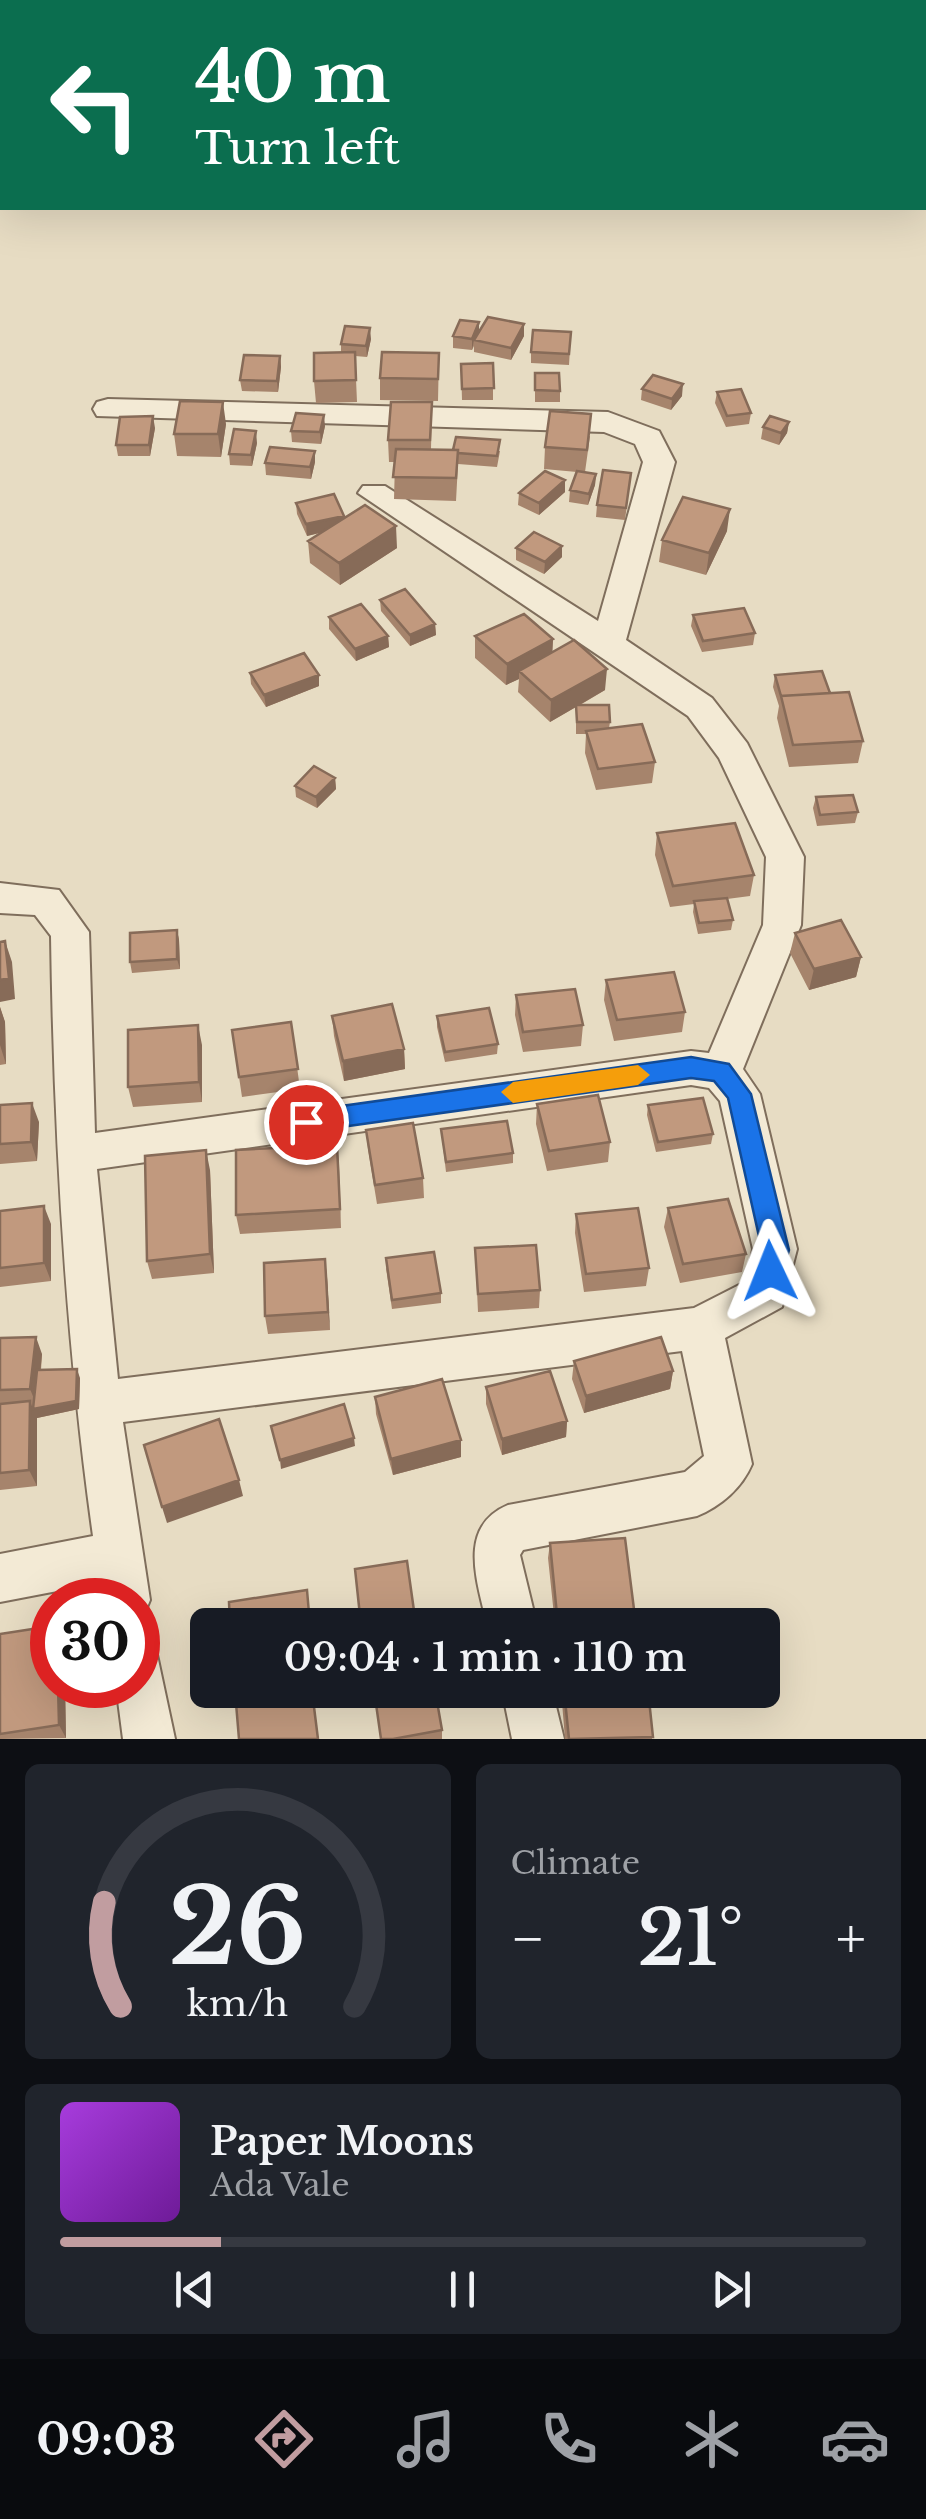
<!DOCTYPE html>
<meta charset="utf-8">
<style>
:root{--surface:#171b24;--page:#20242c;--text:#f1f3f6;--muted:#9ea1a6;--line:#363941;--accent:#c19da0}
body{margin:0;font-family:"Libre Baskerville",serif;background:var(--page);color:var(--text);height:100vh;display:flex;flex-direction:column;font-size:38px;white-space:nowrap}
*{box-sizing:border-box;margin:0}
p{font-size:32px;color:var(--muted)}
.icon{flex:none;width:55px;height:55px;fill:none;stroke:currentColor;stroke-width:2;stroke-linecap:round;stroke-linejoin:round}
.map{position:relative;height:1739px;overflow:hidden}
.details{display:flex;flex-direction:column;gap:25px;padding:25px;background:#0d0f14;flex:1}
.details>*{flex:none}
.banner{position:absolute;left:0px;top:0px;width:928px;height:210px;box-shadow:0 10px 40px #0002;background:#0b6e4f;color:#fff;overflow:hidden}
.speed{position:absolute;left:30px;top:1578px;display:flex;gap:20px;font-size:50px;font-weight:700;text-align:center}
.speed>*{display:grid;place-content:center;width:130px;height:130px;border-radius:50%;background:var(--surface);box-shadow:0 10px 40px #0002;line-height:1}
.speed .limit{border:15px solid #d22;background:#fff;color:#111}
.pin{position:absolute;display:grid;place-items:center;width:85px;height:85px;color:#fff;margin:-42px;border:5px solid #fff;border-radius:50%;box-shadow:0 2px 10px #0007}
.me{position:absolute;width:110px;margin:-55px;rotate:358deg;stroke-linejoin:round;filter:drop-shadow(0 0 8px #0008)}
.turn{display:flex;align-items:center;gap:35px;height:210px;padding:0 30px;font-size:45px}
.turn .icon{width:130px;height:130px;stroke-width:2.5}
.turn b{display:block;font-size:70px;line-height:85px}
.big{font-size:75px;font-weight:600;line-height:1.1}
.details .tile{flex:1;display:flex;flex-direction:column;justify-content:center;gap:15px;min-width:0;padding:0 35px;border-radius:15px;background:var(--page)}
.details .dial{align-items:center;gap:0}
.dial svg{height:260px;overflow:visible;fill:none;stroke:var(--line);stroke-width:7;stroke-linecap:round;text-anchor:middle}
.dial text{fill:var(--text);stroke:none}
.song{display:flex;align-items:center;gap:30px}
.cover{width:120px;height:120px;border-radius:15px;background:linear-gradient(135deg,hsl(280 70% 55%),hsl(280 70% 35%))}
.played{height:10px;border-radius:5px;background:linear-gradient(90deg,var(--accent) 20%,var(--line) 20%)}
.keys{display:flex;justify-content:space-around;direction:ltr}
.heat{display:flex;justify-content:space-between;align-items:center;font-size:55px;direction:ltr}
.details .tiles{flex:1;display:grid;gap:25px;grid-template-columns:1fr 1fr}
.tile:last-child{grid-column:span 2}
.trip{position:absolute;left:190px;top:1608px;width:590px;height:100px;border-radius:15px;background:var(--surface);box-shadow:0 10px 40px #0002;font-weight:600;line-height:100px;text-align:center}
.tab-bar{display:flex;height:160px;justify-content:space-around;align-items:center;background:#090b0e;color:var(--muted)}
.tab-bar .icon{width:70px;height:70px}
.tab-bar .on{color:var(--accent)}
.tab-bar b{font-size:45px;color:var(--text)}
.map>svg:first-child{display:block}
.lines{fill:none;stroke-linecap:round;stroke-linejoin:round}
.street-casing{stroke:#7f6e5c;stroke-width:4}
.street{fill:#f3ead5;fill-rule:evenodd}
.wall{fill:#a6846c}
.shaded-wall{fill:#876b58}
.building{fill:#c1997e;stroke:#876b58;stroke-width:2.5}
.route{fill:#1a73e8;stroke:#114b97;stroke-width:2.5}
.slow{fill:#f59e0b}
</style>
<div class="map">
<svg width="926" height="1739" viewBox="0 0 926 1739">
<rect width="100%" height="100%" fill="#e7dcc3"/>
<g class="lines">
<defs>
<path id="street" d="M108,399L608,412L659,431L675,462L626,640L712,698L747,743L804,857L801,925L743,1069L760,1094L797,1249L782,1307L725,1338L752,1464C742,1488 721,1506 697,1516L523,1550L520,1555L537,1625H487C478,1583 456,1527 508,1505L685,1472L704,1456L682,1351L123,1422L150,1600L143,1617L138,1620V1600H102L99,1583L0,1602V1554L93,1536C65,1335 54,1138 51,936L35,915L0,913V883L59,890L89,932L95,1133L691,1051L709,1053L763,925L766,857L719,758L688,716L358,493L363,486H385L598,621L643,462L635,444L604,432L97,416L93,409L97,402ZM691,1085L709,1088L720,1101L753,1249L747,1281L694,1308L118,1379L97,1169Z
M138,1643L156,1650L175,1739H123L116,1685H138Z
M502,1690H552L564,1739H512Z"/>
</defs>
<use href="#street" class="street-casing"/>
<use href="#street" class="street"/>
</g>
<path class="wall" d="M571,332L569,365L531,363V352Z
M479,333L524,336L511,360L474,352V346L472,350L453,348V336Z
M371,339L367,357L355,356L357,402L316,403L314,381L341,352V344Z
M439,353L438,401L380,400V378Z
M280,356L281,367L278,392L242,391L240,380Z
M493,363V400H462L461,364Z
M535,373L560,391V402H535Z
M642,389L682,396L671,410L641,400Z
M717,392L751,413L749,424L726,427L715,403Z
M432,402L431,449L500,451L497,467L458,464L456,501L394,499L395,462H389L388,440Z
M789,422L787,433L779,445L761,439L763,427Z
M226,424L221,457L177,456L174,434Z
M325,426L321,444L292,442L291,431Z
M155,428L150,456H118L116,445Z
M590,436L585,472L596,474L595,485L588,505L569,502L570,490L577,472L544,469L545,447Z
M257,443L252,466L230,465L229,454Z
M315,451V462L311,479L266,475L265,463Z
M631,473L625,520L596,517L597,505Z
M565,492L539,515L518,505L519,493Z
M296,503L344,519L397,548L340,585L310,563L308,541L323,532L307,536L297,514Z
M727,531L706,575L659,562L662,540Z
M516,548L562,557L544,574L516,560Z
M380,600L435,624L436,635L410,646L381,611Z
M693,615L755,633L753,645L702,652L691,626Z
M329,617L388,636L389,647L356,661L329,629Z
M475,636L553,639L552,652L605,690L580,705L610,722L609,728L655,762L652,783L596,790L585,753L586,734H576V707L550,722L518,692L519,679L506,685L475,658Z
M250,673L319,686L266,707L251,684Z
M775,675L830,693L863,741L858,763L789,767L777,718L779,706L773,687Z
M335,778L336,789L317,808L296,797L295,786Z
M816,797L858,812L855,823L817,826L813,808Z
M657,833L754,875L750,896L727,899L733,920L731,930L698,934L693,912L694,904L670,907L655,855Z
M177,930L179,940L180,969L132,973L130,962Z
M795,933L861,957L856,977L809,990L790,953Z
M606,980L685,1012L682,1032L614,1041L604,1000Z
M516,995L583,1025L581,1046L523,1052L515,1015Z
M0,1007L5,1022L6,1064L0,1065Z
M332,1016L404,1049L405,1069L344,1081L334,1036Z
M437,1016L498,1044L497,1054L445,1062L437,1027Z
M291,1022L300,1089L242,1097L232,1030Z
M202,1045V1102L133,1107L128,1087Z
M537,1104L610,1142L608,1162L547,1171L536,1124Z
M0,1105L39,1122L37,1161L0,1164Z
M648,1105L713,1134L711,1144L656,1152L647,1115Z
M441,1129L513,1153V1163L446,1172Z
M366,1130L423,1178L424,1198L377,1204L368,1149Z
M337,1145L341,1228L240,1234L236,1215Z
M210,1170L214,1273L152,1279L147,1261Z
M668,1208L746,1254L742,1272L680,1283L664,1227Z
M0,1211L51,1224V1281L0,1287Z
M576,1214L649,1268L646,1286L584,1292L575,1233Z
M475,1248L540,1290L539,1308L478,1312Z
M386,1268L441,1293V1303L392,1309Z
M327,1277L330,1330L268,1334L265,1316Z
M0,1338L42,1354L41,1370L80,1378L79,1409L37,1418V1486L0,1490Z
M574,1361L673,1371L670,1389L584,1413L572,1379Z
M486,1387L567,1421L566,1437L502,1455L486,1404Z
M375,1397L461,1440V1457L393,1475L376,1414Z
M550,1543L636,1625H555L548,1558Z
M0,1634L52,1685H65L66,1738L0,1739Z
M561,1690H648L652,1739H565Z
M442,1730V1739H381Z"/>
<path class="shaded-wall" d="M479,322V334L474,340L472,350V339Z
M524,324V336L511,360V348Z
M370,328L371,339L367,357L366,346Z
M280,356L281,367L278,392L277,381Z
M683,384L682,396L671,410L672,399Z
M223,402L226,424L221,457L218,434Z
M324,415L325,426L321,444L320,432Z
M153,416L155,428L150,456L149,445Z
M789,422L787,433L779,445L781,433Z
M256,431L257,443L252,466L251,455Z
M315,451V462L311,479L310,467Z
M596,474L595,485L588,505L589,494Z
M565,480V492L539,515V503Z
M730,509L727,531L706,575L709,553Z
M344,516V527L307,536L306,524Z
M396,526L397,548L340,585L339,563Z
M562,546V557L544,574L545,562Z
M435,624L436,635L410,646V635Z
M388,636L389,647L356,661L355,649Z
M553,639L552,661L519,671V679L506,685L507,664Z
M607,669L605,690L550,722L551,700Z
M319,675V686L266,707L264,695Z
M335,778L336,789L317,808L316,797Z
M177,930L179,940L180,969L177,959Z
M5,941L12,962L15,999L0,1002V980Z
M861,957L856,977L809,990L814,969Z
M0,1007L5,1022L6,1064L0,1045Z
M198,1025L202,1045V1102L199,1082Z
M404,1049L405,1069L344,1081L343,1061Z
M32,1103L39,1122L37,1161L31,1142Z
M337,1145L339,1164L341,1228L340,1209Z
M206,1150L210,1170L214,1273L210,1254Z
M44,1206L51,1224V1281L44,1263Z
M325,1259L327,1277L330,1330L328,1312Z
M36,1337L42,1354L37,1406L30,1389Z
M77,1369L80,1378L79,1409L37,1418V1486L29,1470L30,1401L33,1409Z
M673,1371L670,1389L584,1413L586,1396Z
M567,1421L566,1437L502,1455V1439Z
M354,1438L355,1446L281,1469L280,1460Z
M461,1440V1457L393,1475L391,1459Z
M239,1480L243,1496L167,1523L162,1507Z
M58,1685H65L66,1738L59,1725Z"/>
<path class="building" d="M488,317L524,324L511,348L474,340Z
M460,320L479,322L472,339L453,336Z
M345,326L370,328L366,346L341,344Z
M533,330L571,332L569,354L531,352Z
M355,352L356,380L314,381V353Z
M382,352L439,353L438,379L380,378Z
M244,355L280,356L277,381L240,380Z
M493,363L494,388L462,389L461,364Z
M535,373H559L560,391L535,390Z
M653,375L683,384L672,399L642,389Z
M741,389L751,413L727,416L717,392Z
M180,401L223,402L218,434H174Z
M391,402H432L430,440H388Z
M550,411L591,414L587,450L545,447Z
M296,413L324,415L320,432L291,431Z
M153,416L149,445H116L120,417Z
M770,416L789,422L781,433L763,427Z
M234,429L256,431L251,455L229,454Z
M456,437L500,440L497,456L458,453V450H453Z
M270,447L315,451L310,467L265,463Z
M396,449L458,450L456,478L393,477Z
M603,470L631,473L626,508L597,505Z
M545,471L565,480L539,503L519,493Z
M577,471L596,474L589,494L570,490Z
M334,494L344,516L306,524L296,503Z
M683,497L730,509L709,553L662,540Z
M365,505L396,526L339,563L308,541Z
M534,532L562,546L545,562L516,548Z
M405,589L435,624L410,635L380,600Z
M361,604L388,636L355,649L329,617Z
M744,608L755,633L703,641L693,615Z
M524,614L553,639L507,664L475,636Z
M574,640L607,669L551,700L519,671Z
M304,653L319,675L264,695L250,673Z
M822,671L830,693L781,696L775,675Z
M849,692L863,741L793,745L781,696Z
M576,705H609L610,722H577Z
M642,724L655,762L598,769L586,731Z
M314,766L335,778L316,797L295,786Z
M853,795L858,812L820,815L816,797Z
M735,823L754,875L673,886L657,833Z
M727,898L733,920L699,923L694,901Z
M841,920L861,957L814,969L795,933Z
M177,930V959L130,962V933Z
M5,941L9,978L0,980V942Z
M674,972L685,1012L617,1020L606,980Z
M575,989L583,1025L523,1032L516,995Z
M392,1004L404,1049L343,1061L332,1016Z
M489,1008L498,1044L445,1052L437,1016Z
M291,1022L298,1069L239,1077L232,1030Z
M198,1025L199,1082L128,1087V1030Z
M598,1095L610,1142L549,1151L537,1104Z
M703,1098L713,1134L658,1142L648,1105Z
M32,1103L31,1142L0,1144V1105Z
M507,1121L513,1153L446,1162L441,1129Z
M413,1123L423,1178L375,1185L366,1130Z
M337,1145L340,1209L236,1215V1150Z
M206,1150L210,1254L147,1261L145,1156Z
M728,1199L746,1254L683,1264L668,1208Z
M44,1206V1263L0,1268V1211Z
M638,1208L649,1268L586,1274L576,1214Z
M536,1245L540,1290L478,1294L475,1248Z
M434,1252L441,1293L392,1300L386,1258Z
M325,1259L328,1312L265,1316L264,1263Z
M36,1337L30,1389L0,1390V1338Z
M661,1337L673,1371L586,1396L574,1361Z
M77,1369L76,1401L33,1409L37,1370Z
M550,1371L567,1421L502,1439L486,1387Z
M442,1379L461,1440L391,1459L375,1397Z
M30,1401L29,1470L0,1473V1404Z
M344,1404L354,1438L280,1460L271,1426Z
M219,1419L239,1480L162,1507L144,1445Z
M625,1538L636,1625H558L550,1543Z
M407,1561L416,1625H361L355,1569Z
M307,1590L310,1625H230L229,1602Z
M52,1626V1685H58L59,1725L0,1734V1634Z
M374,1690H435L442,1730L393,1739H381Z
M564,1690H648L653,1737L569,1739Z
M312,1691L318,1739H239L236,1703Z"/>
<path class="route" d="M691,1057L729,1064L751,1094L789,1250L780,1280L770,1283L761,1280L757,1271L762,1250L728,1098L714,1081L691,1078L306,1132L293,1122L306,1111Z"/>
<path class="slow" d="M638,1065L650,1075L638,1085L513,1103L501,1092L513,1082Z"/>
</svg>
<div class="speed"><div class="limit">30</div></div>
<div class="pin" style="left:306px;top:1122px;background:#d93025"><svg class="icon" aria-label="arrive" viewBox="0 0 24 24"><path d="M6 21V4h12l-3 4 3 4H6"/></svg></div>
<svg class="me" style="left:770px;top:1271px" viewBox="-20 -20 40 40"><path d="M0-17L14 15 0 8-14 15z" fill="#1a73e8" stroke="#fff" stroke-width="4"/></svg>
<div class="trip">09:04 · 1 min · 110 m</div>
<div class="banner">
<div class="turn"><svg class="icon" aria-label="left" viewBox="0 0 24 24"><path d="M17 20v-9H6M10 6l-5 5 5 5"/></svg><div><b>40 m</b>Turn left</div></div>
</div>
</div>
<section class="details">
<div class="tiles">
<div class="tile dial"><svg viewBox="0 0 100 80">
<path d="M14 69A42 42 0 1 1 86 69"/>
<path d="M14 69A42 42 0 0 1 9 37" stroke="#c19da0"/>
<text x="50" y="56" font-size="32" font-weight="700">26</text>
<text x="50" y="72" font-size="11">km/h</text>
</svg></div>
<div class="tile"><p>Climate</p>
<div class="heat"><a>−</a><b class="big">21°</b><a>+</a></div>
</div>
<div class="tile">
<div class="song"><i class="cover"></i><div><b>Paper Moons</b><p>Ada Vale</p></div></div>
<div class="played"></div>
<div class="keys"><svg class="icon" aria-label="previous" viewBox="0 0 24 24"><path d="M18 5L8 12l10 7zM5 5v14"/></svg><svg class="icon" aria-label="pause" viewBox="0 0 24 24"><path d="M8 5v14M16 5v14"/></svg><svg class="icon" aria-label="next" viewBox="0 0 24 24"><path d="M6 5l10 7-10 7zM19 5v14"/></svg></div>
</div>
</div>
</section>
<nav class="tab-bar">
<b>09:03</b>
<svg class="icon on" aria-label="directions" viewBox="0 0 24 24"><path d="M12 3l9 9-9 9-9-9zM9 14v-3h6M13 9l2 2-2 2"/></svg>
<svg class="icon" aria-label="music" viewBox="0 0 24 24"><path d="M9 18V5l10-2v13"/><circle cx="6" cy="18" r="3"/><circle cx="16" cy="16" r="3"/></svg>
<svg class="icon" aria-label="phone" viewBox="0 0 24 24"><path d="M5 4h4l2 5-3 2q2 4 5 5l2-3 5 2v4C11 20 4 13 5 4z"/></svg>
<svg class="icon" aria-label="climate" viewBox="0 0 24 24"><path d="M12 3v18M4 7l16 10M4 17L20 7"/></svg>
<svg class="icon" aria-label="car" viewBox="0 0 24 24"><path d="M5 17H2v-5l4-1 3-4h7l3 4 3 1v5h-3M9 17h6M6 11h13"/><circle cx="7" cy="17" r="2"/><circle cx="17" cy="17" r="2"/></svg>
</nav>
